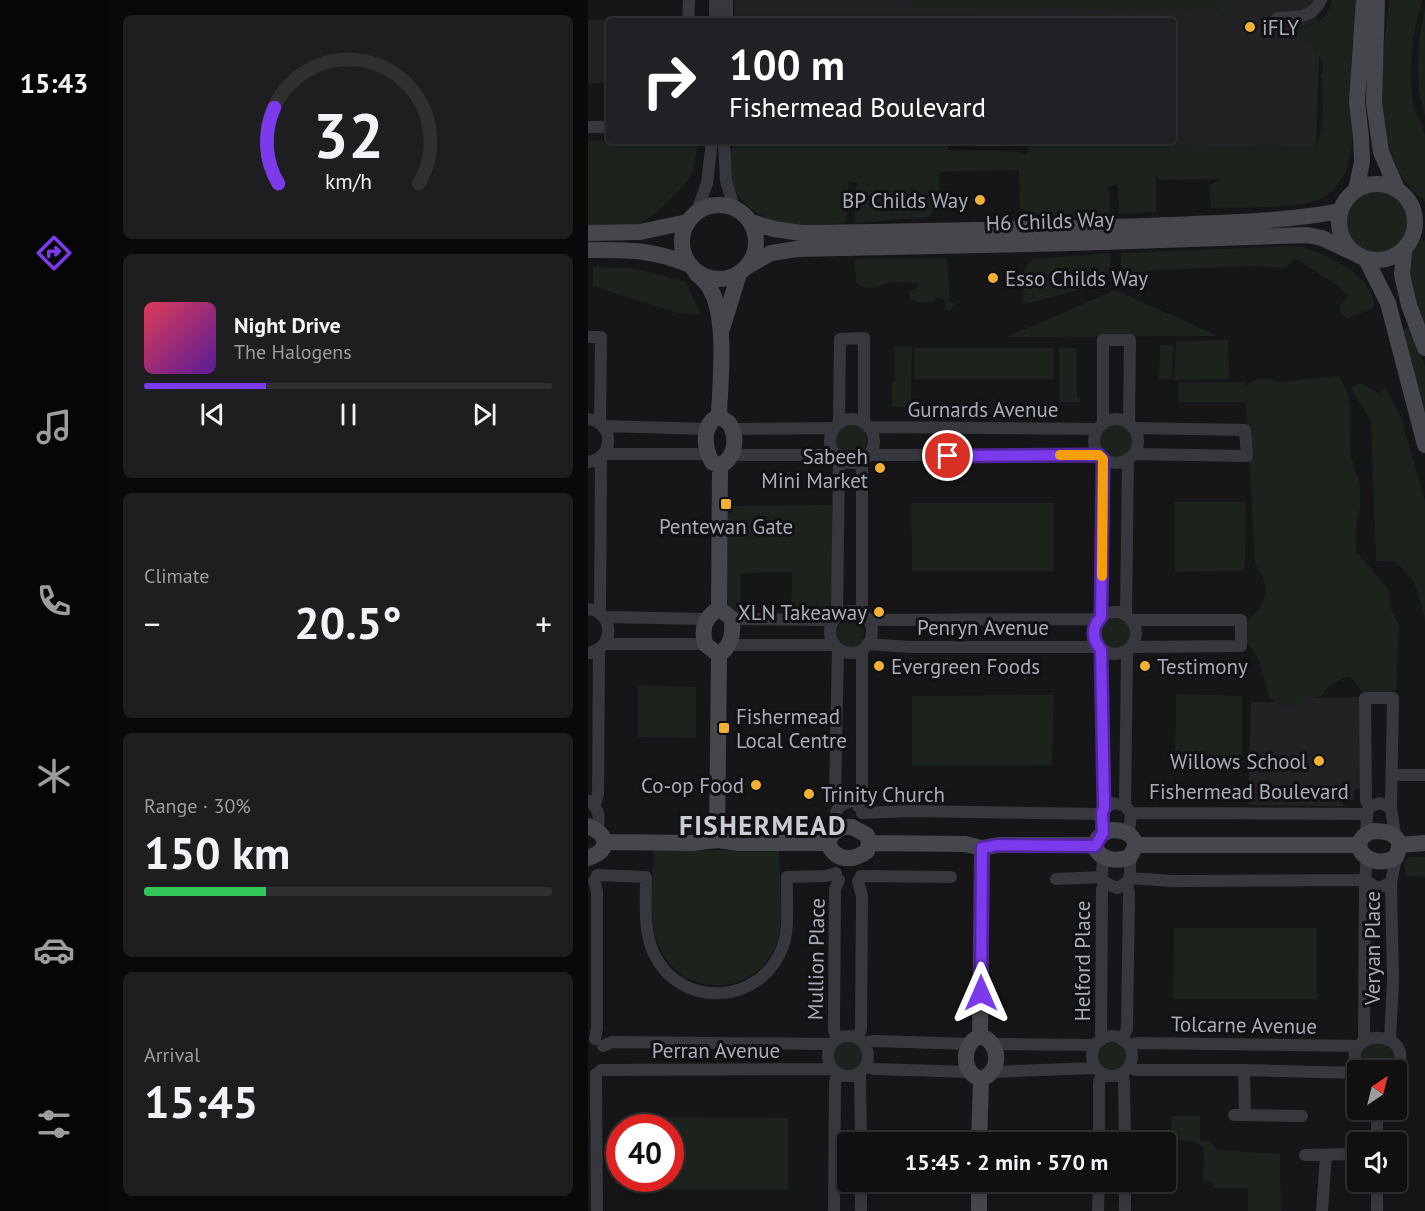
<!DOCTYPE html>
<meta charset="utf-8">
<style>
:root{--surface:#101012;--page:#1e1e20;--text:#f1f3f6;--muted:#9c9d9f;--line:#303032;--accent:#7c3aed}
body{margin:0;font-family:"PT Sans",sans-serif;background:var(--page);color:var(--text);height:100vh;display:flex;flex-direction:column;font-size:22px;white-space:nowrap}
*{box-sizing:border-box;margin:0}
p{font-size:20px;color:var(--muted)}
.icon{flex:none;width:33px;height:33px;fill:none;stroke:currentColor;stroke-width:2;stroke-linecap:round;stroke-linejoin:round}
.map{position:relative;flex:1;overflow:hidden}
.panel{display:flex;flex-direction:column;gap:15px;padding:15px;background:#09090a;width:480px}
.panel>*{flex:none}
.top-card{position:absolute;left:18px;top:18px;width:570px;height:126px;border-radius:6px;box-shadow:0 3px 9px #0003,0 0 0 2px var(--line);background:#202124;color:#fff;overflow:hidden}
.needle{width:39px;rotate:35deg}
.fabs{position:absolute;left:759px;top:1060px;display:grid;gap:12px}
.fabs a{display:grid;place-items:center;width:60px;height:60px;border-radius:6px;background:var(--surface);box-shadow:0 3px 9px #0003,0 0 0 2px var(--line);font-size:30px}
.speed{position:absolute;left:18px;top:1114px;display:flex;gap:12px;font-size:30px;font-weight:700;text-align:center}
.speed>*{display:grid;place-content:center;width:78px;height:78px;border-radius:50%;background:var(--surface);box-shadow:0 3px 9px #0003,0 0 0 2px var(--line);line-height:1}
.speed .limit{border:9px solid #d22;background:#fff;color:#111}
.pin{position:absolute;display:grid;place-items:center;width:51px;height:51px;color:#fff;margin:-26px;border:3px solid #fff;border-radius:50%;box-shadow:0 2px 6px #0007}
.me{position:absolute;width:66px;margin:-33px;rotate:0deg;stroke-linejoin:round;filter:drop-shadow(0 0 4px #0008)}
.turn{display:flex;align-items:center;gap:21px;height:126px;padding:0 24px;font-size:27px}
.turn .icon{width:78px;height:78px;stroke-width:2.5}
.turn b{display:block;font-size:42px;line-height:51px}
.big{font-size:45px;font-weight:800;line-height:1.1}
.panel .widget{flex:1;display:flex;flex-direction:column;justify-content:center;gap:9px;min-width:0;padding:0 21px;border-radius:9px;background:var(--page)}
.panel .dial{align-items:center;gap:0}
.dial svg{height:156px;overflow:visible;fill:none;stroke:var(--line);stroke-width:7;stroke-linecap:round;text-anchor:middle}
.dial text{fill:var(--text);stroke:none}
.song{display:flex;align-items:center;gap:18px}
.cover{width:72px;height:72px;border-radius:9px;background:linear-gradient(135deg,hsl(350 70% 55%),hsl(270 70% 35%))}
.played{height:6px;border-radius:3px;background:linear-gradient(90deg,var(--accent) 30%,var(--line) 30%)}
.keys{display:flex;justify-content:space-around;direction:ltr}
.heat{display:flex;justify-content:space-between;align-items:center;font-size:33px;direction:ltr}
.charge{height:9px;border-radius:4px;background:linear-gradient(90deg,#34c759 30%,var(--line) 0)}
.trip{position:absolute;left:249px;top:1132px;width:339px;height:60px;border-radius:6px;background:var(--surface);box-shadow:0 3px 9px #0003,0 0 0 2px var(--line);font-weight:800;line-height:60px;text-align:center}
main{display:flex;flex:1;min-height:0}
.menu{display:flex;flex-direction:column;width:108px;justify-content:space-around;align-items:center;background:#060607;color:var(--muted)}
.menu .icon{width:42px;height:42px}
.menu .on{color:var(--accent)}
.menu b{font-size:27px;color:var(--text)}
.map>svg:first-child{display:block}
.built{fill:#222225}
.green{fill:#1c231d}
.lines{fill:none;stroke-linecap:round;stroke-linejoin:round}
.street{stroke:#37383d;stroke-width:12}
.secondary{stroke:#45474d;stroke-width:16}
.route-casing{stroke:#51269a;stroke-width:15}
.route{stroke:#7c3aed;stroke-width:10}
.slow{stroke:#f59e0b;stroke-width:10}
.poi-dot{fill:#f2b134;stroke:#111113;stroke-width:2}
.labels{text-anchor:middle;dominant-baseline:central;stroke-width:6;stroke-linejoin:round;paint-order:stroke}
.poi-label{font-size:21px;fill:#a8adb8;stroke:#111113;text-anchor:start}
.street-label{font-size:21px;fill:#a8adb8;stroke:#111113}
.district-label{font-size:27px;font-weight:bold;letter-spacing:1.5px;fill:#c9ccd4;stroke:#111113}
</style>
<main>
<nav class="menu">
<b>15:43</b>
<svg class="icon on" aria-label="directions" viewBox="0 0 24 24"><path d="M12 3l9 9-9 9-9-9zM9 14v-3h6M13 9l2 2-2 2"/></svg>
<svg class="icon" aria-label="music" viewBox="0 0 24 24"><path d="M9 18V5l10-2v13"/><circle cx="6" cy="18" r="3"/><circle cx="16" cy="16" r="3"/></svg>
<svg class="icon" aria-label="phone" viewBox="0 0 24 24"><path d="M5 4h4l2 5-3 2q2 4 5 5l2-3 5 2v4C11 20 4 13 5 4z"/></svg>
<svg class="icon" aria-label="climate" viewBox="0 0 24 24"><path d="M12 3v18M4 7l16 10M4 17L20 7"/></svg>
<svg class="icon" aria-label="car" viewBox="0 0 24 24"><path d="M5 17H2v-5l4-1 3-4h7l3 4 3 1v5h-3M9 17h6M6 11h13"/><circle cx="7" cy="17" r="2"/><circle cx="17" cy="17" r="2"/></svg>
<svg class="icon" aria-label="filters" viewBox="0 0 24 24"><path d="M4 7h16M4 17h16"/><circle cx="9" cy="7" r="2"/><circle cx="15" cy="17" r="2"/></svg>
</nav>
<section class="panel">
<div class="widget dial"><svg viewBox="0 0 100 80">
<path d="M14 69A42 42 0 1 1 86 69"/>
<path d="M14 69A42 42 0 0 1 12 30" stroke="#7c3aed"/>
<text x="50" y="56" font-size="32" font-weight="700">32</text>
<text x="50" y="72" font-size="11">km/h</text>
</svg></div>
<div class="widget">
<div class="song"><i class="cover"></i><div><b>Night Drive</b><p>The Halogens</p></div></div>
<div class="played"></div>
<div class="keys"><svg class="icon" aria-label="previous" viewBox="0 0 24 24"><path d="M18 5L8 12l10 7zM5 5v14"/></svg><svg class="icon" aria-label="pause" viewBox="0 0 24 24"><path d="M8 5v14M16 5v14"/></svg><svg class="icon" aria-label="next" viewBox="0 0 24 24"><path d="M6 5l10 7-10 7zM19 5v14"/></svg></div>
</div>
<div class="widget"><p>Climate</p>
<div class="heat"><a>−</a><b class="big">20.5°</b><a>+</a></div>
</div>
<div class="widget"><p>Range · 30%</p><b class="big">150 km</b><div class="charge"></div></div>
<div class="widget"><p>Arrival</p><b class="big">15:45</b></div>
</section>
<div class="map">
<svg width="837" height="1211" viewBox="0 0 837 1211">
<rect width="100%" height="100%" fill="#161618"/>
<path class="built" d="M147,0H729V22L709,28L723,44L731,56L728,147L147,142L585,141V21H147Z
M0,20H59L21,21V83H0Z
M772,697V788L766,789V800H755V806L660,805L663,702H704L723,698Z"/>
<path class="green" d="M321,0H629L634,12L320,7Z
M744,0H769C765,32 762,64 763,96C763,119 767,142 760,164C756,177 748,190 736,197C713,210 651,207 623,208L621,185L634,179L572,180L568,176V212L531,214L530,184L519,187L522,194V214C493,215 457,224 432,208L431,170L351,172C350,191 356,202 341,217L267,223V192L270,183L261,181L258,223C243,224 207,226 193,223C167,218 134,189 140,160C141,154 145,148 147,142L360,144V150L423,151L439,155L440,144L728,147C737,126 735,98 733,76L735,74C737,56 720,40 709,28C727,25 741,19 744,0Z
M801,0H834C824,33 819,71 826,106C828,116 836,127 837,136C837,157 837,180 837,201C779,159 794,61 801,0Z
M837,9V116C826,82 829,43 837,9Z
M0,141L110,142L105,171L97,184L70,211L51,224L2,225H0Z
M758 223a31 31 0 1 1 62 0a31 31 0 1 1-62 0Z
M837,240V348L816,251L821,245Z
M710,246C737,253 788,276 786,308L759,318L752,312V305L761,296L749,285L707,258L698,268L663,266L568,270L533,275V253Z
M523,253L522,274L519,276C503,270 476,270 462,281L465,285C484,287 504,274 522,281L435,305L436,270L445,259Z
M359,258L362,302L368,303L362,310H358L356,299L348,297L346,301L332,303L322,299V290L331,287L329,284C320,282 308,281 299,283C288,287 278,292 268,282L267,259Z
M5,267L44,268L98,282L113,315L89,313L5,286Z
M527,290L630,336L419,337Z
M821,327L837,367V422L813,330Z
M640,340L641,379L586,380L588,341Z
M572,345H585L584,379H571Z
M307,346L324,347L323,407H304V382L307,381Z
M471,347L489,348V397H492V402H471Z
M326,348H466V379H326Z
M750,376C770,401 759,427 763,456C765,467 771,477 772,488C774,500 771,513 769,524C768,533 769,543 768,552L801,590L803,609L811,626L808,691L778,695L762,677L755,678L741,686L734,695L698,707L682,699L670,657L659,643L657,624C671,611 684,596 674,576C672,571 669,567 667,563L658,402H590V383L658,382V386C667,377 681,378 692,382Z
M772,383L791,394L797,387L812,415L837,501V618L826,581L808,562L788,561L783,421L763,388Z
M510 441a18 18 0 1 1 36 0a18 18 0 1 1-36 0Z
M247 441a16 16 0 1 1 32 0a16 16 0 1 1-32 0Z
M587,502H658L657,571L587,572Z
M323,503H466V571H324Z
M244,505L246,602L239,607L235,613L203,615L204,572L153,573V614L144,611L138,596L139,513H144L145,506Z
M509 633a18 18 0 1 1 36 0a18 18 0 1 1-36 0Z
M248 633a14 14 0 1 1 28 0a14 14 0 1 1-28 0Z
M50,685L108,687V738L50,737Z
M588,694L654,696V765H587Z
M466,695L464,765L324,766V696Z
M191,849C191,874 197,923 188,945C166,998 93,999 71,946C59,918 65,881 66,851Z
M821,857H837V877L818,876L816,863Z
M586,928H729V999H585Z
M796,1041L808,1054L804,1071H778L773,1060C774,1045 782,1043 796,1041Z
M509 1056a15 15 0 1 1 30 0a15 15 0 1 1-30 0Z
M246 1056a14 14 0 1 1 28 0a14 14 0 1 1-28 0Z
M583,1116H612V1141H621L629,1150L692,1154L693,1211H660V1188H626L622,1180L615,1182L616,1148L609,1143L583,1137Z
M57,1117L200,1118V1190L57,1189V1179H82V1128H57Z"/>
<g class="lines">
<path class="street" d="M689,18C706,17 725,19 733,0
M100,21L101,0
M127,21V0
M139,21V0
M0,127H21
M136,141L138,181L146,207
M109,211L119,183L124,141
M0,337H13L12,423
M0,419C27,423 27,458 0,462
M242 441a22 22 0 1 1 44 0a22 22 0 1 1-44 0Z
M506 441a22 22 0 1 1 44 0a22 22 0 1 1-44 0Z
M251,423L252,339L276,338V423
M515,424V340H542L541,424
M16,426L119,429
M280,427L509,429
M545,428L657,430L659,456L546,454
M145,429L246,428
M16,454H119
M143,455H248
M280,455H511
M274,460V615
M0,609C27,612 27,649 0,653
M242 632a21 21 0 1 1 42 0a21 21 0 1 1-42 0Z
M506 633a21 21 0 1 1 42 0a21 21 0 1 1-42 0Z
M12,613L13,458
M538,614L540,460
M249,616L251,458
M17,617L118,619
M513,617L515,459
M144,619L246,620
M280,620L510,619
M544,620H653V646L544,647
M17,644H117
M279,644L323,647H510
M141,645H247
M250,648L247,796L252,805
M514,650L516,808
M805,775H837
M1,801C12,808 12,819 9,831
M7,805L10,794L11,649
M270,806L274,797V650
M537,806L539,651
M781,807L778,800L777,698H805L803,808
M274,813L322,811L514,814
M543,813L779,814
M247,831C246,819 246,806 259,803
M515,833C514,817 510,812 525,803L537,806L543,813L541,834
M778,834L779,814L781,807L792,803L803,808L807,835
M515,857L514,877L516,882L529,888C545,881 542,874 542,857
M9,875L58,877C58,901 55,931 66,954C93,1010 174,1005 195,946C202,925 198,899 199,877L238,876L248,873
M273,876L363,877
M542,878L584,881L777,880L790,888L803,883
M468,879L514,877
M6,881L9,891V1028L7,1039
M270,881L274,896L273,1029L270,1038
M240 1056a20 20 0 1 1 40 0a20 20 0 1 1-40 0Z
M504 1056a20 20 0 1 1 40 0a20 20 0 1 1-40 0Z
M249,1039L246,1030L247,889L251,880
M513,1040L514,890L516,882
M534,1040L539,1029L541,893L539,884
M802,1040L805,982L803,883L808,857
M776,1041L777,880L779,858
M276,1043L286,1041L382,1044
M406,1044L507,1045
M540,1045L550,1043L771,1046
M15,1046L24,1042L243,1044
M277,1066L286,1069L381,1072
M541,1067L548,1070H656L770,1073
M13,1070L244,1069
M656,1070L657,1115
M771,1071C747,1028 832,1025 808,1072
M272,1072L273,1143
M405,1072L507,1068
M534,1073L536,1082L537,1143
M8,1074L9,1211
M776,1110V1113H802V1110
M789,1113V1143
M646,1115L714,1116
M511,1143V1083L514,1074
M717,1155L770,1154
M273,1182V1211
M537,1182V1211
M246,1211L247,1082L250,1073
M510,1211L511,1182
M734,1211L738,1155
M789,1211V1182"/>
<path class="secondary" d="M789,0L786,103L793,152L809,189
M751 222a38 38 0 1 1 76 0a38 38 0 1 1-76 0Z
M768,190L774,162L773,137L769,102L776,0
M94 242a37 37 0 1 1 74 0a37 37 0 1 1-74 0Z
M163,222L186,229L213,233C328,231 443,230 558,226C623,223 689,223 752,211
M0,233L52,232L99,222
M0,250C39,250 63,249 100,264
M816,251L814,275L821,305L837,348
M778,259L800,303L837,445
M160,266L183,253L209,249L485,243L719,235L734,238L766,253
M108,273C112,277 118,282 121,287C140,316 132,381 131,416
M134,329L151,274
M131,416L141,423C150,438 148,457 132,466L124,462C116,448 113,425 131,416Z
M131,608L132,466
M131,608L144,619C145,634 144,645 131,655L117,644C113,627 117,618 131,608Z
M0,826C21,835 23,850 0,858
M255,827H264L279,835L281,843L279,851C264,862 247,861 240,843C243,834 247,831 255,827Z
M522,830C534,830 544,832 548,845L542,857C515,868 491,843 522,830Z
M785,831C797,831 808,832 812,845L808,857C782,873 754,842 785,831Z
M129,840L131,655
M17,842L104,843L129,840L152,843H240
M281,843L377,844L394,848L410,845H507
M548,845H771
M812,845L837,843
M392,1036L394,848
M392,1036C413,1042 414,1072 393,1079C373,1073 373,1044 392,1036Z
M391,1143L393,1079
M391,1211V1182"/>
</g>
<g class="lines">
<defs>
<path id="route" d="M360,456L511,455L515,459L513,617C503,628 504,639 513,650L516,808L514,813L515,833L507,846L410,845L394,848L393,993"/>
</defs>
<use href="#route" class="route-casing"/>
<use href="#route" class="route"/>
<path class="slow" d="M472,455H511L515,459L514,576"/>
</g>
<g class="poi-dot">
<circle cx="662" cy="27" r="6"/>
<circle cx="392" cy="200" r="6"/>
<circle cx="405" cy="278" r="6"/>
<circle cx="292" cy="468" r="6"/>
<rect x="132" y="498" width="12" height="12" rx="3"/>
<circle cx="291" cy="612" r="6"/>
<circle cx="291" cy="666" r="6"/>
<circle cx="557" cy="666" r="6"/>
<rect x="130" y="722" width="12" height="12" rx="3"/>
<circle cx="731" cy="761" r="6"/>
<circle cx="168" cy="785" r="6"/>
<circle cx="221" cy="794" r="6"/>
</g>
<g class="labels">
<g class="poi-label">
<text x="674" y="27">iFLY</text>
<text x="380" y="200" text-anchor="end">BP Childs Way</text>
<text x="417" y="278">Esso Childs Way</text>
<text x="280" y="456" text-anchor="end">Sabeeh<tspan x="280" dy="24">Mini Market</tspan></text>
<text x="138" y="526" text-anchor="middle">Pentewan Gate</text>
<text x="279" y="612" text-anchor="end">XLN Takeaway</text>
<text x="303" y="666">Evergreen Foods</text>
<text x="569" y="666">Testimony</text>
<text x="148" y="716">Fishermead<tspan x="148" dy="24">Local Centre</tspan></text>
<text x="719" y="761" text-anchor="end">Willows School</text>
<text x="156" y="785" text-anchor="end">Co-op Food</text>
<text x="233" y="794">Trinity Church</text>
</g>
<g class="street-label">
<text transform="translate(462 221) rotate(-2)">H6 Childs Way</text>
<text x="395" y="409">Gurnards Avenue</text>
<text x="395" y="627">Penryn Avenue</text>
<text x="661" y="791">Fishermead Boulevard</text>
<text transform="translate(784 948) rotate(-90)">Veryan Place</text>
<text transform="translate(228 959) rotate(-89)">Mullion Place</text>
<text transform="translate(494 961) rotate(-90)">Helford Place</text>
<text transform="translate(656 1025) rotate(1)">Tolcarne Avenue</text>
<text x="128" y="1050">Perran Avenue</text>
</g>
<g class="district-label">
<text x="175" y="825">FISHERMEAD</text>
</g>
</g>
</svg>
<div class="fabs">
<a><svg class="needle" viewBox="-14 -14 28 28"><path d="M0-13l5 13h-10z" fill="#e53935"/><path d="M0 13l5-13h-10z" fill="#9c9d9f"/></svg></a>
<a><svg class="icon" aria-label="sound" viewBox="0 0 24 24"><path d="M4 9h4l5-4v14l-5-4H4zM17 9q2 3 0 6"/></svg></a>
</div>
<div class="speed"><div class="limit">40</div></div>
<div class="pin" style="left:360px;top:456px;background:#d93025"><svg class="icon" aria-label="arrive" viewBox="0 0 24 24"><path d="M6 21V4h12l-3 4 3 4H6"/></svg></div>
<svg class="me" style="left:393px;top:993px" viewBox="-20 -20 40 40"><path d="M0-17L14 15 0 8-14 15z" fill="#7c3aed" stroke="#fff" stroke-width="4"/></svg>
<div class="trip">15:45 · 2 min · 570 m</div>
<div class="top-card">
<div class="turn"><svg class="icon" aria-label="right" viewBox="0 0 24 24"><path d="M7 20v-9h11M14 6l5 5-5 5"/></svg><div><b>100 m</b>Fishermead Boulevard</div></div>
</div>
</div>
</main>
